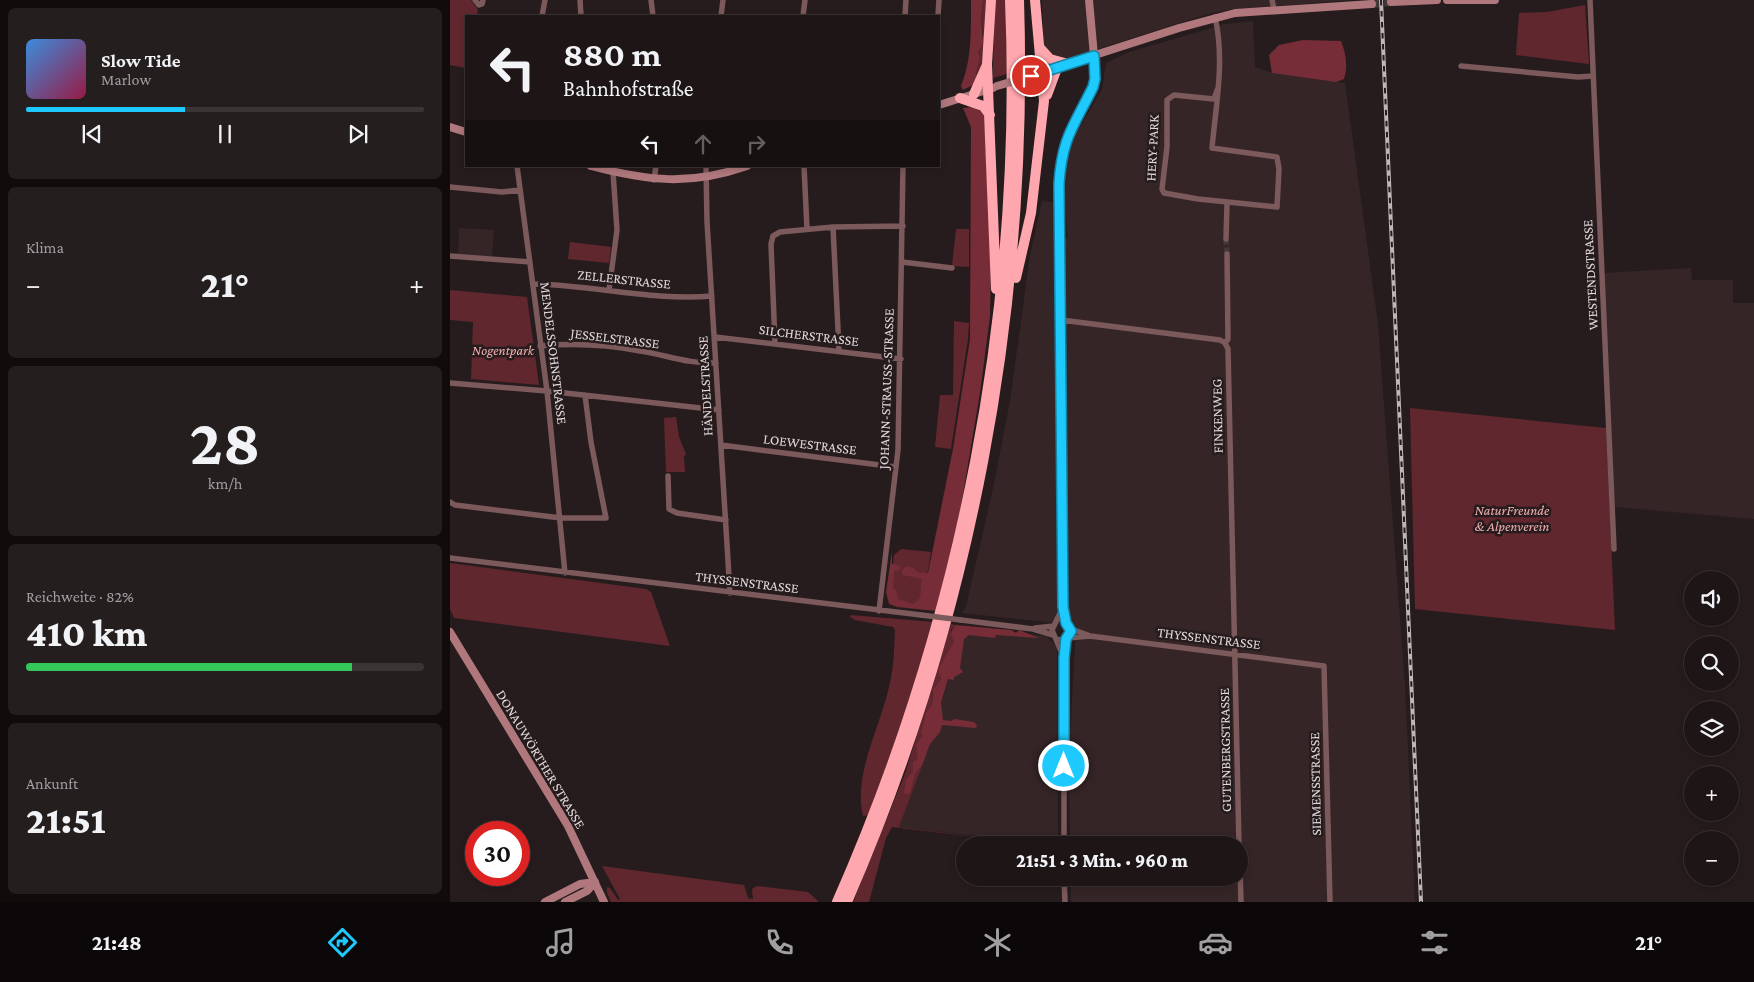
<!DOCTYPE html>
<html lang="de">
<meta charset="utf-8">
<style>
:root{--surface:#1d1516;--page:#251e1f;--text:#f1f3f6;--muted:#a09fa1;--line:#3b3435;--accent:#1ec9fd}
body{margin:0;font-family:"Crimson Pro",serif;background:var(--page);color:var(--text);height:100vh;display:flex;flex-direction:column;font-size:19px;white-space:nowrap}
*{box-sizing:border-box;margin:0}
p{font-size:16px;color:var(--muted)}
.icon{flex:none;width:28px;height:28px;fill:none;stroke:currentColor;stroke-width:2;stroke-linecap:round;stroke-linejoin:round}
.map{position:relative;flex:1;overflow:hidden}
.sheet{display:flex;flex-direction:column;gap:8px;padding:8px;background:#100c0c;width:450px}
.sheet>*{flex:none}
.banner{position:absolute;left:15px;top:15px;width:475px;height:152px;border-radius:0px;box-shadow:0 2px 8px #0003,0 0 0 1px var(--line);background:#1d1516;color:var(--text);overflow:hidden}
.buttons{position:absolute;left:1234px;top:571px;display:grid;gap:10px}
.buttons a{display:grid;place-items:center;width:55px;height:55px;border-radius:50%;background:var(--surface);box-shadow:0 2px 8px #0003,0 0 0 1px var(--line);font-size:25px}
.speed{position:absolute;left:15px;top:821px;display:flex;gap:10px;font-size:25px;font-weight:700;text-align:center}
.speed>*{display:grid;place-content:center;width:65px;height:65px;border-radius:50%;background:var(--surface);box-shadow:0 2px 8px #0003,0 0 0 1px var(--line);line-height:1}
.speed .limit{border:8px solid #d22;background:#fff;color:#111}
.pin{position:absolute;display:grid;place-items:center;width:42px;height:42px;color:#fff;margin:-21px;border:2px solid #fff;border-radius:50%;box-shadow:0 1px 5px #0007}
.me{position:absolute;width:55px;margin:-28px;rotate:0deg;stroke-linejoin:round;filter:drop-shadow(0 0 4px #0008)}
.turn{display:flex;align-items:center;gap:18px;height:105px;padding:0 15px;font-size:22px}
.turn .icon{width:65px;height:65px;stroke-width:2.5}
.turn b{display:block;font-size:35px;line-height:42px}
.lanes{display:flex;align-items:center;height:48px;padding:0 15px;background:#0003;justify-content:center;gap:25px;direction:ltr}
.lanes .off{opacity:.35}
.big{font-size:38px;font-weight:800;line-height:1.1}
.sheet .card{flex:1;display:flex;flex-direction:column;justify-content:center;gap:8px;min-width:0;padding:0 18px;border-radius:8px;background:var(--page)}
.sheet .dial{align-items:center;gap:0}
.dial b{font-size:65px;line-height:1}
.song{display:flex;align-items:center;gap:15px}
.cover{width:60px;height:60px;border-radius:8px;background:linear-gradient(135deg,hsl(210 70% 55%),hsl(340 70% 35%))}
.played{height:5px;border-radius:2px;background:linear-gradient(90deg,var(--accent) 40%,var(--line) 40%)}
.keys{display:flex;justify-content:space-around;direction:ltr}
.heat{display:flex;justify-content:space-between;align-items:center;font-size:28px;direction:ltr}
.charge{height:8px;border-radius:4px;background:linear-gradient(90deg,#34c759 82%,var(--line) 0)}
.trip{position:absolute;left:506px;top:836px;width:292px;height:50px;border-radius:25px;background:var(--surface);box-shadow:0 2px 8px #0003,0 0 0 1px var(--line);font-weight:800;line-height:50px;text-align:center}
.dock{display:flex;height:80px;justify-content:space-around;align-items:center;background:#0c0809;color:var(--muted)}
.dock .icon{width:35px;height:35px}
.dock .current{color:var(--accent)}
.dock b{font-size:22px;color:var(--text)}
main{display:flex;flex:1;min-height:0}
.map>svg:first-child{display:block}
.built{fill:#362527}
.green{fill:#61272f}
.forest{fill:#772d38}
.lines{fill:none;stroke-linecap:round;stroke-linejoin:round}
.street-tunnel{stroke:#433839;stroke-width:5.5;stroke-dasharray:5.5 3;stroke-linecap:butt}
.secondary-tunnel{stroke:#433839;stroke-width:8;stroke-dasharray:8 4;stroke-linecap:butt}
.street{stroke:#7c595b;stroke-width:5.5}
.secondary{stroke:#b0787d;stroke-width:8}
.highway{stroke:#ffa7ae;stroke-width:10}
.rail-casing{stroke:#bfb6b7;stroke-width:4}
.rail{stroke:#271c1d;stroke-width:2;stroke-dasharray:5.5;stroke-linecap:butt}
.street-bridge{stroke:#7c595b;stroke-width:5.5}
.secondary-bridge{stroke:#b0787d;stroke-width:8}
.route-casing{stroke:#1483a4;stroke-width:12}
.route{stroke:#1ec9fd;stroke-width:9}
.labels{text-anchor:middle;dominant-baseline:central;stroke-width:5;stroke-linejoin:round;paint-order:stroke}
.street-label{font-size:14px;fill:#e0d8d9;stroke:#271c1d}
.park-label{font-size:14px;font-style:italic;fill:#f3afb3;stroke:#271c1d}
</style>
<main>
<section class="sheet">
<div class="card">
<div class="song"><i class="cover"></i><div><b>Slow Tide</b><p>Marlow</p></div></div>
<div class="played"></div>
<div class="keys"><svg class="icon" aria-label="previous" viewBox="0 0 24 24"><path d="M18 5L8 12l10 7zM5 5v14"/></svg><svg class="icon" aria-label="pause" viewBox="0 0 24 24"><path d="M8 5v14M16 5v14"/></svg><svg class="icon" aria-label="next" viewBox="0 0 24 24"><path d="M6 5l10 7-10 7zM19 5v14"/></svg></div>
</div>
<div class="card"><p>Klima</p>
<div class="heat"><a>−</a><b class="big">21°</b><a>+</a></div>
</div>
<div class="card dial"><b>28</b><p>km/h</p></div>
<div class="card"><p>Reichweite · 82%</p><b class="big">410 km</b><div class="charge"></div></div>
<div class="card"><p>Ankunft</p><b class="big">21:51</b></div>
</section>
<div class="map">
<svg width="1304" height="902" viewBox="0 0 1304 902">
<rect width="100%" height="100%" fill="#271c1d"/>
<path class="built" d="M592,0H904L781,9L758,14L613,60L601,56L594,49Z
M803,21L805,67L822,73L895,83L928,324L955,686L965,902H621V878H790V845H620L619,760L626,625L512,613L516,607L544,484L560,401L580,256L592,201L603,202L604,237L618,238L615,207L617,157L626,133L652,90L656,63L679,52L755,30L775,24Z
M9,228L44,230L42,257L8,254Z
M1241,268L1242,280H1283V303H1304V519L1164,507L1154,273Z
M513,626L596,636L607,647L608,845L449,827L480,744Z"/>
<path class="green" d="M0,0H21L28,10L27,16H16V68L0,65Z
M533,0H536L532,66L528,77L526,74L530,57L528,51L533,34L531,17Z
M544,0H556L557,74L543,78Z
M1135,5L1139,64L1066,55L1069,13L1097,12Z
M506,229H519V267L502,266Z
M120,242L161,247L159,263L118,259Z
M0,290L77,297L89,385L21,379L23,322L0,320Z
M504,321L519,323L518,339L501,449L485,447L490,395H503Z
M960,408L1156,428L1165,630L965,609Z
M226,417L229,437L236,454L234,456L235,472H216L214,418Z
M451,549L481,552L472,605L443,602L440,590L444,555Z
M0,563L196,589L201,592L220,646L4,618L0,609Z
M401,615L483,622L465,684L419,815L413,816C403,774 430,728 439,687C444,668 444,649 445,630L443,627L405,620L400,617Z
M501,624L506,625L501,630L504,641L489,670L491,679L483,689L482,705L474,720L468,759L465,761L463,771L456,779L461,789L466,772L472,766L449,827L593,845L442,827L436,838L419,902H403L455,774Z
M152,866L294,885L298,898L303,899L302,889L307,886L358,892L369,902H161L157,893V887L160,888L168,900L170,899Z"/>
<path class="forest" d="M521,0H533L531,17L533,44L528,51L530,57L526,74L528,77L523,85L513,90L511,86C522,60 521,29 521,0Z
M853,40L891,41C896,54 898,66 894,79L886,82L822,73L819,55L829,45Z
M523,107L534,113L541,260L540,316L530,393L510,512L486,611L447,607L439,604L436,592L442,552V564L450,566V570L444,571L443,589L446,590L448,599L464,604L470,598L472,579L453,575L451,571L456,566L464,568L467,572L478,573L503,449L520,339L521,127L513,108Z
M506,625L561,630L566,633L569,630L589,638L546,635L545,638L519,635L514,639L510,668L513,672L504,677V680L498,679L491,703L493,720L501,721L504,719L524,722L527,725L526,728L492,725L490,732L480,744L472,766L466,772L460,793L454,794L456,779L463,771V762L468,759L466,745L472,736L471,733L476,713L482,705L483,689L491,679L488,670L504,641C500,635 500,631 506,625Z"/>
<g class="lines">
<path class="street-tunnel" d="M776,239L777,254"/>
<path class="secondary-tunnel" d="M922,4L941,2"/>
<path class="street" d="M25,0L29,5L32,4L33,0
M130,0L131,16
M201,0L203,16
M822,0L824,9
M1140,0L1164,549
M92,16L95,0
M271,16L273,0
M353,16L355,0
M455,16L456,0
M488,16L489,0
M765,17C775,60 766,104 762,148L827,157L829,169L827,207L748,199L714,193L712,189L717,147V100L724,95L764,99L768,88
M1011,66L1128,77L1143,76
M67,166L97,391L115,573
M256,166L257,222L280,593
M354,166L357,229
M204,180L206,166
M0,187L52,192L70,190
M383,227L389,350
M776,239L777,203
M0,256L80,262
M452,262L502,268
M83,284C143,285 202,301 262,296
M159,290L167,230L163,172
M611,320L770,340L775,343L778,349L789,845
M265,337L451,359
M325,343L321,244L323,236L330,232L383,227L453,226
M775,343L778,339L777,254
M90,346C123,343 158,345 190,351C217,355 238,364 266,363
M0,383L97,391L269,410
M271,445L446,467
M218,476L219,509L227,513L276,520
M0,502L5,505L111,518H156L141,442L135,395
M0,558L471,615
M429,611L448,450L453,166
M511,620L583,629L603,635
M585,628L604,626
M621,629L638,635
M618,638L640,636L874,666L880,902
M607,640L616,639L621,631L617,623L613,607L610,167L617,137L643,87L645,79L644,56
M613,656L602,630L613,607
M614,845V658L616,639
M790,867L791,902
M614,878L615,902"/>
<path class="secondary" d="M639,0L644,56
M997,0H1045
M941,2L987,0
M589,73L729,28L785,13L922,4
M489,105L543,88
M0,127L16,132
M141,166C198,181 240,186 297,166
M0,632L118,826L154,902
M95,902L130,884L145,882
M115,902L137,891L145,882"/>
<path class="highway" d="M541,0L537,64L546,289
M591,49L600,59L618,64
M524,94L536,67
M597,95L607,68
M510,98L533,106L540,115
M566,278L581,213L594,101L585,0
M387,902C512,619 573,309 560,0
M397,902C521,618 579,310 569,0"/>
<defs>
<path id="rail" d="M931,0L971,902"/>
</defs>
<use href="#rail" class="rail-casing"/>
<use href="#rail" class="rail"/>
<path class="street-bridge" d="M471,615L511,620"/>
<path class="secondary-bridge" d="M547,86L584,75"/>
</g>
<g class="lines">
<defs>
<path id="route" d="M581,76L644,56L645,79L643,87C624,126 612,137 609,184L613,607L616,623L621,631L616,639L614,658V766"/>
</defs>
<use href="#route" class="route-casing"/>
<use href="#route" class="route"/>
</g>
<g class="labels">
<g class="street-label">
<text transform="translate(702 148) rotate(-87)">HERY-PARK</text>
<text transform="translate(1140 275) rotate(-93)">WESTENDSTRASSE</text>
<text transform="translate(174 279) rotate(6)">ZELLERSTRASSE</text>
<text transform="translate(359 335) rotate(7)">SILCHERSTRASSE</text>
<text transform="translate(165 338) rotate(7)">JESSELSTRASSE</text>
<text transform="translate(104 353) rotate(83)">MENDELSSOHNSTRASSE</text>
<text transform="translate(255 386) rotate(-93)">HÄNDELSTRASSE</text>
<text transform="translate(436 389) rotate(-88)">JOHANN-STRAUSS-STRASSE</text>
<text transform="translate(767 416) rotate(-91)">FINKENWEG</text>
<text transform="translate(360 444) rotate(7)">LOEWESTRASSE</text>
<text transform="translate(297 582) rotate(7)">THYSSENSTRASSE</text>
<text transform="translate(759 638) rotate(7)">THYSSENSTRASSE</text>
<text transform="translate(775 750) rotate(-91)">GUTENBERGSTRASSE</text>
<text transform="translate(91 759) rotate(59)">DONAUWÖRTHER STRASSE</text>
<text transform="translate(865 784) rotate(-91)">SIEMENSSTRASSE</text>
</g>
<g class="park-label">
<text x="53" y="350">Nogentpark</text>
<text x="1062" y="510">NaturFreunde<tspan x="1062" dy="16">&amp; Alpenverein</tspan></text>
</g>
</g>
</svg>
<div class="buttons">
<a><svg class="icon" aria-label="sound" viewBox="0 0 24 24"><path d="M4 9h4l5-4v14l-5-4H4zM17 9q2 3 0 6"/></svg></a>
<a><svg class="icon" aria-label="search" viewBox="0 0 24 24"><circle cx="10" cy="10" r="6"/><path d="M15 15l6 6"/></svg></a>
<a><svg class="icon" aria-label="layers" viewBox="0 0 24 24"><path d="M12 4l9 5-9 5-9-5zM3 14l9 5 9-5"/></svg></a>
<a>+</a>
<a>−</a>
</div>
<div class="speed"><div class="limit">30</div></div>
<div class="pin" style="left:581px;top:76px;background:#d93025"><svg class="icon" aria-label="arrive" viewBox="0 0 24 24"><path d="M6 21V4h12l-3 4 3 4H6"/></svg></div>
<svg class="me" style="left:614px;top:766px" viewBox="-20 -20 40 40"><circle r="17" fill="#1ec9fd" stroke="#fff" stroke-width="3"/><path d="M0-11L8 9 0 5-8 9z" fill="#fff"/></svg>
<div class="trip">21:51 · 3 Min. · 960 m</div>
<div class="banner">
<div class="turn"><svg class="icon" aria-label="left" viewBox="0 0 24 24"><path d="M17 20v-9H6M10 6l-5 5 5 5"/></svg><div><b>880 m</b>Bahnhofstraße</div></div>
<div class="lanes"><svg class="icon" aria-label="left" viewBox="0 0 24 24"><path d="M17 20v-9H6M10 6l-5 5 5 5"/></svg><svg class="icon off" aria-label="ahead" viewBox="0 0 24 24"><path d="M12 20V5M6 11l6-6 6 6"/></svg><svg class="icon off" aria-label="right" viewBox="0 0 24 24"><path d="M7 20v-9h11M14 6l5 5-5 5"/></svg></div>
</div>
</div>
</main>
<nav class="dock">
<b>21:48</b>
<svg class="icon current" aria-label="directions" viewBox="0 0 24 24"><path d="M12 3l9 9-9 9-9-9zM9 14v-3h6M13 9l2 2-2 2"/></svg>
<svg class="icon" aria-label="music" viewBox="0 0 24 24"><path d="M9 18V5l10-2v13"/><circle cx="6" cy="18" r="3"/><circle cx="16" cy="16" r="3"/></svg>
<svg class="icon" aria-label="phone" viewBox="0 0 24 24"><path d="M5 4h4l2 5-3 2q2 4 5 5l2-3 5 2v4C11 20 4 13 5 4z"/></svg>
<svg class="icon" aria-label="climate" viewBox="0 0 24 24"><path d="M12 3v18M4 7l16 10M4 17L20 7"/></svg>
<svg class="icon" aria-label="car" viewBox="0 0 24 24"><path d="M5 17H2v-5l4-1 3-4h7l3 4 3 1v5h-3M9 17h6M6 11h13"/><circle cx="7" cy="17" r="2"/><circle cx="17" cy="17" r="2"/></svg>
<svg class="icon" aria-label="filters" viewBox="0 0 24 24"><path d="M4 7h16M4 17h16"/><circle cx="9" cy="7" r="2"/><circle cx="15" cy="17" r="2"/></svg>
<b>21°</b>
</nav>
